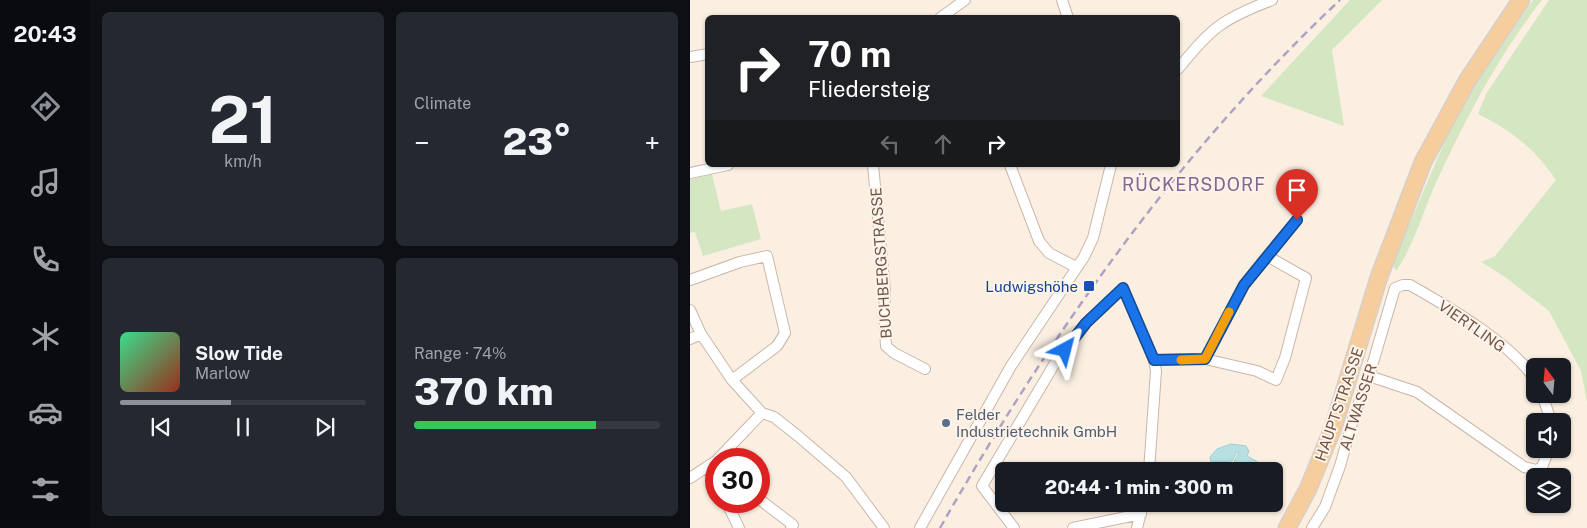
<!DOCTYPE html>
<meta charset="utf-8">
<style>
:root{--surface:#171b24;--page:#242831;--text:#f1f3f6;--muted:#9ea1a6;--line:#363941;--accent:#8c9099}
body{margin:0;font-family:"Public Sans",sans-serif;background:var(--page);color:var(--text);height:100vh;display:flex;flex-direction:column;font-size:19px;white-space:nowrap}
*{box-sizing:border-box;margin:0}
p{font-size:16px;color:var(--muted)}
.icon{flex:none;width:28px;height:28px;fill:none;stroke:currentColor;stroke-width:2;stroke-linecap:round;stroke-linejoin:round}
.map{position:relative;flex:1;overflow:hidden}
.sheet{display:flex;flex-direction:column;gap:12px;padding:12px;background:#0d0f14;width:600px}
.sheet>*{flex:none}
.hud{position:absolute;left:15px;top:15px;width:475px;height:152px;border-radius:8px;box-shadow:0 1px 4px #0004;background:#202124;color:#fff;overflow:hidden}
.needle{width:32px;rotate:344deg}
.fabs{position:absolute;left:836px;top:358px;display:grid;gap:10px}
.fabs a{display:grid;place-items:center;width:45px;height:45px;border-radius:8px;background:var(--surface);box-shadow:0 1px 4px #0004;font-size:25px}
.speed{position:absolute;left:15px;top:448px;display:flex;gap:10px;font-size:25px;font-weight:700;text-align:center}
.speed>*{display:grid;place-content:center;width:65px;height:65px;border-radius:50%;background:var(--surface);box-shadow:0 1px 4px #0004;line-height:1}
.speed .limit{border:8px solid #d22;background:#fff;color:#111}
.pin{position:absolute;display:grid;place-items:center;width:42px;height:42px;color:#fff;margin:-51px -21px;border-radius:50% 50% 50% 0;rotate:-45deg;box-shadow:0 0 5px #0007}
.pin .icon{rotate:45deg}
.me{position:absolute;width:55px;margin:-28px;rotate:38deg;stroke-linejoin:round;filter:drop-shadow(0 0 4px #0008)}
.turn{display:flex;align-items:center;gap:18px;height:105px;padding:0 20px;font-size:22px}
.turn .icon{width:65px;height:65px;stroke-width:2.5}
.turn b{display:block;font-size:35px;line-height:42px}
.lanes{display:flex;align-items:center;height:48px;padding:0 20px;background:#0003;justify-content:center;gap:25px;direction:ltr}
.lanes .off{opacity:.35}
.big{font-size:38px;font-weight:800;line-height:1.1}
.sheet .widget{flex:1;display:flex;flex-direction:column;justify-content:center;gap:8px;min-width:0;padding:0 18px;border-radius:8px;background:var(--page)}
.sheet .dial{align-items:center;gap:0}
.dial b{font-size:65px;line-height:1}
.song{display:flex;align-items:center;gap:15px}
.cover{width:60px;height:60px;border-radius:8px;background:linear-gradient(135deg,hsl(150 70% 55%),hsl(10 70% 35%))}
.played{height:5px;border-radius:2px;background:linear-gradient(90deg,var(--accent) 45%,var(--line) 45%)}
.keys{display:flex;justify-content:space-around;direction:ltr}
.heat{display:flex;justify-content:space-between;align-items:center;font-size:28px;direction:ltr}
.charge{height:8px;border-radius:4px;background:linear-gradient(90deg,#34c759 74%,var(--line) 0)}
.sheet .tiles{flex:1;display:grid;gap:12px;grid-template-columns:repeat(2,1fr)}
.trip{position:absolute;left:305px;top:462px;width:288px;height:50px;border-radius:8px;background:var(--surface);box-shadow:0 1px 4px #0004;font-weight:800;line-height:50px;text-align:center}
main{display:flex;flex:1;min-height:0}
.dock{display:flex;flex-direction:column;width:90px;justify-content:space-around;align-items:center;background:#090b0e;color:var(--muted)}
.dock .icon{width:35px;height:35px}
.dock .on{color:var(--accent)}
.dock b{font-size:22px;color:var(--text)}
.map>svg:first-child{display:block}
.green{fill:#d4e7c2}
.water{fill:#b8e0e3;stroke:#9fd0d4}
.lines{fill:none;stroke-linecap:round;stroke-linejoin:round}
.street-casing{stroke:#cab6aa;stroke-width:12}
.primary-casing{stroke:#d7cfcc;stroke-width:19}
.street{stroke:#fff;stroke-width:10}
.primary{stroke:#f6ce9e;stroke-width:16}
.rail{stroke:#b1a2c3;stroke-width:2.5;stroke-dasharray:8 5;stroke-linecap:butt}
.route-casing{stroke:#114b97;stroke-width:12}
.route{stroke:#1a73e8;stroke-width:9}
.slow{stroke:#f59e0b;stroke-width:9}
.transit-dot{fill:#1a4fb4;stroke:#fef3e8;stroke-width:2}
.service-dot{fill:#5c6f8a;stroke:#fef3e8;stroke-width:2}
.labels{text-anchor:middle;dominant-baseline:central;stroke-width:4;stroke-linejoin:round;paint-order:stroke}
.street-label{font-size:15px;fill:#70554a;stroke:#fef3e8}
.transit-label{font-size:15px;fill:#164399;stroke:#fef3e8;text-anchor:end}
.service-label{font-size:15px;fill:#4e5e75;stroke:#fef3e8;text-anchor:start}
.quarter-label{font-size:18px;letter-spacing:1px;fill:#816694;stroke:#fef3e8}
</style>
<main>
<nav class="dock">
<b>20:43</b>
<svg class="icon on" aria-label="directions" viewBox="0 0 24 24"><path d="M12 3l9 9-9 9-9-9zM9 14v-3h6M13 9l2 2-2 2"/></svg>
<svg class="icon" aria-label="music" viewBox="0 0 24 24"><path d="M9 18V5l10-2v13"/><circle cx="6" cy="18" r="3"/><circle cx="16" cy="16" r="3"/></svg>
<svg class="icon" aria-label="phone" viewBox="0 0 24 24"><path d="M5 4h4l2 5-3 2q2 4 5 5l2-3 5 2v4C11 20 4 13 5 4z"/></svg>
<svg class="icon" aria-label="climate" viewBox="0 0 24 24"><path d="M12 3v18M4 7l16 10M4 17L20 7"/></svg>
<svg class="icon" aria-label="car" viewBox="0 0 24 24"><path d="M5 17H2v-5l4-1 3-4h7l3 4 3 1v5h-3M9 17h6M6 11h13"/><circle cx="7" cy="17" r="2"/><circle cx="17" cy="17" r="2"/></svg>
<svg class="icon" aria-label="filters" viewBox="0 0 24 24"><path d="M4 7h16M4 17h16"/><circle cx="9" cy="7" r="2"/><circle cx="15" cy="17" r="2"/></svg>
</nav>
<section class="sheet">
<div class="tiles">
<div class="widget dial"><b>21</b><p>km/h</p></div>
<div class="widget"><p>Climate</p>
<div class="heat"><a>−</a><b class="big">23°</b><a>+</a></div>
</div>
<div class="widget">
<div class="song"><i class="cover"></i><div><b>Slow Tide</b><p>Marlow</p></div></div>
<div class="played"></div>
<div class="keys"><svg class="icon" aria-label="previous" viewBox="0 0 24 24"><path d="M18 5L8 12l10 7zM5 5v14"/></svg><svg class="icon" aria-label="pause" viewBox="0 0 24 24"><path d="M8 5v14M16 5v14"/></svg><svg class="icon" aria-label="next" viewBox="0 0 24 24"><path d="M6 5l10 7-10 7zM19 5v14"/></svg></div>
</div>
<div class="widget"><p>Range · 74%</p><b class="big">370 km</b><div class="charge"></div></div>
</div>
</section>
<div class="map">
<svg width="897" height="528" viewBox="0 0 897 528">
<rect width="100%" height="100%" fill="#fbefe2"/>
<path class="green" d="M660,0H692L642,50L654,126L571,96Z
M843,0H852C808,56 775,120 745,185C732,214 724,245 706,271L703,266L710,246L760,129L785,84Z
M859,0H897V402L891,371L859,311L815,277L791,262L805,256L866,180C846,150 820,129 788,114L796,94Z
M22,174L31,211L62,204L71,239L13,256L5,232L0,233V179Z"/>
<path class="water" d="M541,444L556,446L559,451L557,456L568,462L572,471H556L552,465L544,461L549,453L547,452L542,461L521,462L520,457L527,449Z"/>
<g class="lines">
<defs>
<path id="street" d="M372,0L378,18
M250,18L275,0
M0,57L18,54
M488,69C521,28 532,19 582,0
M183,165L195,291L194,313L196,346L204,353L235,369
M320,165L349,241L359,253L386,267
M0,173L38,165
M577,256L607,220
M0,280L50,262L77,256L95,333L87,346L42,380
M0,310L11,334L42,380L72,413L84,417L108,436L156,477L194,528
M0,339L11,334
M464,360L515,359L567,371L586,380L595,358L616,278L577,256L554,285L515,359
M679,376L727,392L834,467L847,470L852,467L859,449
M852,394L861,421
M38,448L49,459
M28,459L72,413
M17,467L26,484
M0,478L26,461
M69,479L74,484L69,493
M69,499L103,525L101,528
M36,501L49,528
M230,528L321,366L394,257L403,238L421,165
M324,528L292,486L365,363L396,323L433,288L464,360L466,371L459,471
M383,528L451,514
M447,528L453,504
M622,528L635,507L650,466L664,416L679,376L705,288L713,285H720C757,306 823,344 845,380"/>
<path id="primary" d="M597,528L618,489L643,428L689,277L733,162L777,81L831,0"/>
</defs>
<use href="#street" class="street-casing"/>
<use href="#primary" class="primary-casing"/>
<use href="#street" class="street"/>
<use href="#primary" class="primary"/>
<path class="rail" d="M250,528C360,335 488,152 650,0"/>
</g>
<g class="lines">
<defs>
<path id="route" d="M375,350L396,323L433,288L464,360L515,359L554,285L607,220"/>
</defs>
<use href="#route" class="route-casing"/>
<use href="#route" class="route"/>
<path class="slow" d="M491,360L515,359L539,312"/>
</g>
<rect class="transit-dot" x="393" y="280" width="12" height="12" rx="2.5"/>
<circle class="service-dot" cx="256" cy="423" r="5"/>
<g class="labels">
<g class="street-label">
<text transform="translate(191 263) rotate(-94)">BUCHBERGSTRASSE</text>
<text transform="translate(782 326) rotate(35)">VIERTLING</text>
<text transform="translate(649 404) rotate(-71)">HAUPTSTRASSE</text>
<text transform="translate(668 407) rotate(-72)">ALTWASSER</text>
</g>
<g class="transit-label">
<text x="388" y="286">Ludwigshöhe</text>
</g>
<g class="service-label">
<text x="266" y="414">Felder<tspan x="266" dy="17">Industrietechnik GmbH</tspan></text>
</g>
<g class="quarter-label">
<text x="504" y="184">RÜCKERSDORF</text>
</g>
</g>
</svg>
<div class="fabs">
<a><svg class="needle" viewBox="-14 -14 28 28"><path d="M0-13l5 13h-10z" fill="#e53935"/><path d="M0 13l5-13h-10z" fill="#9ea1a6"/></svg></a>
<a><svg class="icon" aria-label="sound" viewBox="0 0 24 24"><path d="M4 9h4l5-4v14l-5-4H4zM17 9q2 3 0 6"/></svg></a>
<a><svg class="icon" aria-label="layers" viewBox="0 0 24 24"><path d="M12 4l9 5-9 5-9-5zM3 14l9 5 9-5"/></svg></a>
</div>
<div class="speed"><div class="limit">30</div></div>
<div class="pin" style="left:607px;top:220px;background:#d93025"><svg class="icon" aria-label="arrive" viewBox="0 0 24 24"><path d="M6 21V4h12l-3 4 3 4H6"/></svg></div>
<svg class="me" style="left:375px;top:350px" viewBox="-20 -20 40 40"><path d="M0-17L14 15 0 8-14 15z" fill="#1a73e8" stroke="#fff" stroke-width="4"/></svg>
<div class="trip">20:44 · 1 min · 300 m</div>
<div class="hud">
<div class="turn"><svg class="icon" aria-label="right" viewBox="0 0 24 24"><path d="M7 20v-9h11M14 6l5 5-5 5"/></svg><div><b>70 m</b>Fliedersteig</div></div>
<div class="lanes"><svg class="icon off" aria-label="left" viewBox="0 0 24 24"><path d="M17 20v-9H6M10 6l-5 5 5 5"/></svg><svg class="icon off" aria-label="ahead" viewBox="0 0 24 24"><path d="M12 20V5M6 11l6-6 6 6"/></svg><svg class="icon" aria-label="right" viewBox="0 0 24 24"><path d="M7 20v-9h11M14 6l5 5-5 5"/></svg></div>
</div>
</div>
</main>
